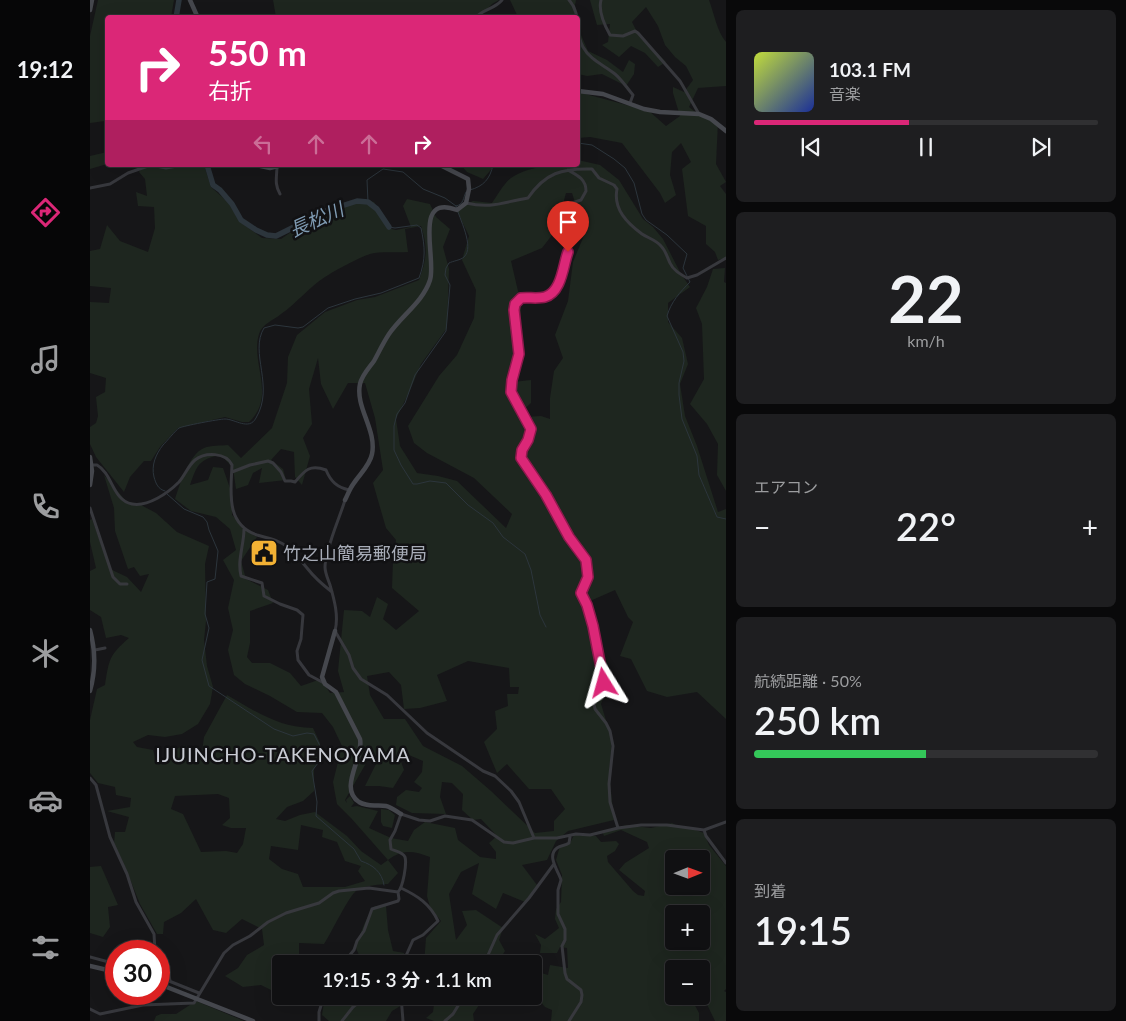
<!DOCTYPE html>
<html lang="ja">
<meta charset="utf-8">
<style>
:root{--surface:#101012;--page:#1e1e20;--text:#f1f3f6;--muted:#9c9d9f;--line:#303032;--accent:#db2777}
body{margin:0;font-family:Lato,"Noto Sans JP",sans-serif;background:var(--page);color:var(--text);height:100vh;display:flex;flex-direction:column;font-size:19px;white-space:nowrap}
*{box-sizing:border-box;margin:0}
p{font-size:16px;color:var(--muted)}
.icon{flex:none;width:28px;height:28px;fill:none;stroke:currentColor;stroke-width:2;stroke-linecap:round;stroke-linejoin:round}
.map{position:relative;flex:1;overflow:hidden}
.details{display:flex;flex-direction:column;gap:10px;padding:10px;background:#09090a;width:400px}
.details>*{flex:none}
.banner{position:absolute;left:15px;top:15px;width:475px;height:152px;border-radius:5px;box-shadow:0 5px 20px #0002,0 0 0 1px var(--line);background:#db2777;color:#fff;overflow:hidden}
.needle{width:32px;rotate:89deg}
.fabs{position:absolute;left:575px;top:850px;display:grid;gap:10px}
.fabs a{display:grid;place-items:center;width:45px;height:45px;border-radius:5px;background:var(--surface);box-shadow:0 5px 20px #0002,0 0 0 1px var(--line);font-size:25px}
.speed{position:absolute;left:15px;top:940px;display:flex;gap:10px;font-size:25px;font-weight:700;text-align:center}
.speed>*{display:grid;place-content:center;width:65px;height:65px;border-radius:50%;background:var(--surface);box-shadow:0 5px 20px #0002,0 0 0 1px var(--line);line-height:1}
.speed .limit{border:8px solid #d22;background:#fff;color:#111}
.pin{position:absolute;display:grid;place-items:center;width:42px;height:42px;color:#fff;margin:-51px -21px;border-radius:50% 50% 50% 0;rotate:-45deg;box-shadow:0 0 5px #0007}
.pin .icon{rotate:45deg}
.me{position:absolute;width:55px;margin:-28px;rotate:352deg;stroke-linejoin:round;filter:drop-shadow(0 0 4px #0008)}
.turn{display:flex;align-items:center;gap:18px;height:105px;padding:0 20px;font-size:22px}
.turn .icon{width:65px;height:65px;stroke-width:2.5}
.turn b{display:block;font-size:35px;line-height:42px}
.lanes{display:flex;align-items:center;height:48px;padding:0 20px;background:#0003;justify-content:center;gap:25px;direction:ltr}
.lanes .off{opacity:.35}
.big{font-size:38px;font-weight:600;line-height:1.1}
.details .widget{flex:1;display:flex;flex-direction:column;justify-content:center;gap:8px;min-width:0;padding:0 18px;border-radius:8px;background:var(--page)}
.details .dial{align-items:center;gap:0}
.dial b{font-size:65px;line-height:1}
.song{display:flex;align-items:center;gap:15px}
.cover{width:60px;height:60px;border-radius:8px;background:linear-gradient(135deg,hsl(70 70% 55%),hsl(230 70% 35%))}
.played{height:5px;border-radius:2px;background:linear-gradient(90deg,var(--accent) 45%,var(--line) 45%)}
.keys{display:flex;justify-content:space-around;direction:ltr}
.heat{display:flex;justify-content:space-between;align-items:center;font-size:28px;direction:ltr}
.charge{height:8px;border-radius:4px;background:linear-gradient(90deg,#34c759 50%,var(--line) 0)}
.trip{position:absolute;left:182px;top:955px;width:270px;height:50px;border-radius:5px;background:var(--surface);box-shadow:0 5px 20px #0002,0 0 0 1px var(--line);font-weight:600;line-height:50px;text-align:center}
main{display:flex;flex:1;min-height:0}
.tabs{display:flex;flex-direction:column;width:90px;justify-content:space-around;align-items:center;background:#060607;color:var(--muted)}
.tabs .icon{width:35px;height:35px}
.tabs .on{color:var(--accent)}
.tabs b{font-size:22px;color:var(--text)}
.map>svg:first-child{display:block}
.green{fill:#1e261f;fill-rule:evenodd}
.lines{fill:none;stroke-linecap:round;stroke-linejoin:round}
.stream{stroke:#2c353c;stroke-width:1}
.river{stroke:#2c353c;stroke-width:5.5}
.street{stroke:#37383d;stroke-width:3}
.secondary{stroke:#45474d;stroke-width:4.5}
.route-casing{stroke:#8e194d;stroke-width:12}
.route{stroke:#db2777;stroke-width:9}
.labels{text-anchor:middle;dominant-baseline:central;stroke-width:5;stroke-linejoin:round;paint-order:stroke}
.poi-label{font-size:18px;fill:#a8adb8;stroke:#111113;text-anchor:start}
.water-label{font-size:19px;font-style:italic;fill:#7f9bb3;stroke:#111113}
.quarter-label{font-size:20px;letter-spacing:1px;fill:#c9ccd4;stroke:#111113}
</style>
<main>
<nav class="tabs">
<b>19:12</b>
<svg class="icon on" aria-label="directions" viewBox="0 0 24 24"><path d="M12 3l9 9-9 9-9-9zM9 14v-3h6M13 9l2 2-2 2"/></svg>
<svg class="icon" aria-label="music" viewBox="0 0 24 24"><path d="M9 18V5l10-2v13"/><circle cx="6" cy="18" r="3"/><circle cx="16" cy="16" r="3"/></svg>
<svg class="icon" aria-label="phone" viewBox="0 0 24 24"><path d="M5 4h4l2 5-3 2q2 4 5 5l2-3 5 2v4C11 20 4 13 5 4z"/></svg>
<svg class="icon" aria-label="climate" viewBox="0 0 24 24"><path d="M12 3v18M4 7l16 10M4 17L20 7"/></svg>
<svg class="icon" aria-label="car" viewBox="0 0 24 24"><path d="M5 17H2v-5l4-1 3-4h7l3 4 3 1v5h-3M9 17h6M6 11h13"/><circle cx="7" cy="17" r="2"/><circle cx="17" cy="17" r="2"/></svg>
<svg class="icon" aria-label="filters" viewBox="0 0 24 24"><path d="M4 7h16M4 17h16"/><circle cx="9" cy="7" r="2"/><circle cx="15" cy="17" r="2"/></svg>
</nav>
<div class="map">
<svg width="636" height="1021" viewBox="0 0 636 1021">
<rect width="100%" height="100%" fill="#161618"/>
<path class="green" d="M8,0H84L81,17L18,18L17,127L15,121L0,123V36Z
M183,0H409L402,4L388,18L186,17Z
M420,0H486L485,5L486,17H428Z
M500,0H619C624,13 627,32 636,42V86L608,88L599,107L609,115L628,122L626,164L636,182L630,186L636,194V258L628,260L625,252L616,244V226L598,216L592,169L601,162L591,143L582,152L580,175L586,195L575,203L570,193L532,143L500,137L488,138V92L559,111L576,126L590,116L583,93V87L594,92L603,80L596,66L585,57L575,45L568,26L556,7L542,22L547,32L576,62L568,67L555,53L541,46L529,57L512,45L518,42L520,24L507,25Z
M488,28L498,51L517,60L533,72L539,60L545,64L544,74L536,86L512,74L497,76L488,74Z
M17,152V164L0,169V156Z
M488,160L510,165L529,180L553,219L563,227L573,239L591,274L600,287L578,303V322L592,338L598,364L590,384L595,416L607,446L628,512L636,509V719L607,692L577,697L557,691L541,659L530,656L543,622L538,617L525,590L500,601L497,617L508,653L516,691L511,704L522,740L519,772L524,820L478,831L466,841L457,860L432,865L447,885L435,902L413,893L406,909L382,894L389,863L371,872L359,894L366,940L377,925L372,911L386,910L413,928L409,940L415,951L410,959L412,964H334L336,938L351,921L340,907L337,896L340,857C323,851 313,849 298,860L308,873L298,884C291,884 274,886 267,890C258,897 242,932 234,944L209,943V956L217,964H191V995L171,985L153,987L135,976L148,968L157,955L174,945L172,929L152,919L136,933L123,930L106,899L91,913L74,922L73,934H67L50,904L33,862L24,844L25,832H35L39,817L17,811L40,807L41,798L26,795L25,787L8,783L0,773V720L7,689L15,685C19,660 19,655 39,638L31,635L16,638L11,617L0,610V571L6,568L0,542V520L2,519L20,569L37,577L51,592L59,574L50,576L44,567L38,569L25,531L24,508L14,475L36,501L51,505L66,513L87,532L119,546L115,564L116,621L114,640L117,666L123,687L120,704L108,724L92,734L75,737L58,735L43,742L47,747L63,750L67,763L83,751L94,745L103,750L104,760L111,759L114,737L137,695C165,711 189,728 223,728L230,743V758L224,769V791L213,801L197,807L186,819L195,821L210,815L225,812L257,836L271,851L291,865L298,860L261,818L247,804L243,782L252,746L243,727L232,713L207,712L180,696L155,684L144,675L138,650L143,630L138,608L144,580L133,560L146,550L140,529L126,517L101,511L85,499C90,484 99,454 114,448C121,445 131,446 138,445L151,458L182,428L197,383L198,357L207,335L235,312L267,300L285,297L329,280C337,259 338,247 331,226L315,229L318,252C306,253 291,251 280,254C268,258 246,270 235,277C219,287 207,303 191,314C184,320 172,324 169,334C160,363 187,396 159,422H152L135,417L88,428L70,447L61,461H54L40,477L34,492L6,457L0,444V427L6,423L8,416L6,397L15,392L16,378L0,373V302L19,303L21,288L0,286V251L10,249L17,225L30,241L58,252L65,228L64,207L48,206L46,192L57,196L55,179L49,172L53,165H114L121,187L139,203L149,221L172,238L191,239L220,219L270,199L284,202L298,228L306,230L321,227L313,206L317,199L340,204L346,217L360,229L353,247L359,269L357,328L331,364L321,388L306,419L310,446L327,473L348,476L367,481L416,528L422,514L384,478L337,453L324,443L318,426L349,376L367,355L384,318L386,290L372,260L379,236L366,209L383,201L402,203C407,196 414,183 421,178C440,165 466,165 488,165ZM476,193H482L495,233L483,262L478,301L465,335L473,358L464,371L460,398V419L451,416L436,417L432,411L441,403V380L423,382L429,360L431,304L421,261L452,248L466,230ZM228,358L231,384L243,409L258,383H275L285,418L293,470L283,483L296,528L306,540L303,560L302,588L329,611L306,630L293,619L298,604L287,597L280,617L272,611L254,610L248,671L254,692L240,693L231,679L211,686L200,673L180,663H162L157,657L160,643V611L183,603L178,590L156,579L151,561L167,537L159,532L142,515L143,497L133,468L123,467L118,480L100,485C107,465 109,459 131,455L143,468L146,489L158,485L163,473L172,468L169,483L196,480L193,469L181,460L191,449L204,452L205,477L212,485L220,456L213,438L222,424L219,389ZM378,661L419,668L420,687H429L428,694H417L418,706L405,711L407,729L394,742L407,773L417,764L439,789H461L475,809L464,821V831L445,833L401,791L372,766L333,746L315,719H294L280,695L277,676L299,672L311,685L314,709L330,708L357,701L347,675ZM319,755L333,761L332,772L324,782L332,788L329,792L316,790L307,797L306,805L322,813L356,814L350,797L352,782L362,783L373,794L372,810L383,820L391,819L407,836L399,843L406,852V859L390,857L368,840L365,828L335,822L324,830L318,841L301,838L279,828L288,811L267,806L261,807L264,803L260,796L256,800L257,803L255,800L279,758L287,762L275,786H289L303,788L314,770L310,759ZM128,794L139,798L140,818L132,825L141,828H156L153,844L147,853L136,851L111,852L93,814L81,809L85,796ZM211,825L233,830L232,837L247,842L255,861L271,866L268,871L275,881L255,887H213L208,874L192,869L179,859L181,846L208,850Z
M371,165H405L393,179L377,172Z
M635,268L634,282L636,283V491L627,475L628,444L617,424L600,404L614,379L612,324L606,308L617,287L623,269Z
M291,809L299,810L305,815L302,828L293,826L291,822Z
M582,823L591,828H600L614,833L619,845L636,866V989L634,991L636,992V1021H625L611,992V969H584V996H600L609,1013V1021H461L462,1010L455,1007L444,994V985L448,972L458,975L460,965L478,968L477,948L470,947L467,953H450L451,945L445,934L455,939L469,928L465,919L466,909L471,902L472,875L466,860L470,846L480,843L484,835L506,836L511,842L526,841L529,844L525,851L517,856L518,862L543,891L548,895L554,896L555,891L529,870L535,863L559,848L557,842L531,830L514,836L512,831L537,825L561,828ZM584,859H611V886H584ZM584,914H611V941H584Z
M11,866L28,905L18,907L20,927L13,937L0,933V867Z
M285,906H296L298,930L303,951L314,953V964H273L265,946C272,933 275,917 285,906Z
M235,996H312V1005L302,1011L296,1021H239L232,1015Z
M345,996H395L383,1014L384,1021H344L336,1018L343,1012Z
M106,1001L154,1021H64L66,1016L71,1014H86Z"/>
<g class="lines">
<path class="stream" d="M488,143L502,145L524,159L535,168L544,183L552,214L556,220L577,235L597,254L593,268L600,282C590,292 581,302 577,316L593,352L594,361L589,383V395L592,419L607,456L609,475L627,517L636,519
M380,190C394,186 400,179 403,165
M278,202L277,180L293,169L313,172L333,189L355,198L366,206C374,204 373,198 376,192
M366,206C369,218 385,247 374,257C371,260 363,261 359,263L356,268L355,275L360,285L356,331L325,375L315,403L307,414L304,426V450L311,465L323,484H327L340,481L356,483L378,505L403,523L413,537L435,554L441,570L450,615L456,627
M75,491C68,489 66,484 64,477C61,465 66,454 73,445C77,441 85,431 89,428C93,426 129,419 135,419C145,419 159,431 166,418C185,386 159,353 174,328L185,325L208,328L213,327L238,308L265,299L291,293L329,278C336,259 335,247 331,228L327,225L305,228L299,227
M77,494L94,509L113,517L117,522L119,530L128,551L125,579L117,582L115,614L119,628L112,660L119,686L184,729L203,736L217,733L224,734L232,750L228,763L222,771L227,802L226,816L264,849L271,861C283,865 292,872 294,885"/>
<path class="river" d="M86,18L89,0
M117,165L123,185L130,190L142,204L151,220L166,230L177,235L186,236L236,211L267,201L278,202L287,209L299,227"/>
<path class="street" d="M479,0C492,14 484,32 493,47C500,60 514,65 525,74C532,80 537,88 543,95L540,103
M511,0C508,11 515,26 520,35L533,36L545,31L548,33L590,81L609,114
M385,18C393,9 405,9 412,0
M187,166C187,176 184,184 190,194
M478,170C487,175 496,179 496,191L491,200L476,205L473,218L482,233L483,242L474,261V267L465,288L455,297L431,298L425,304L424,310L429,354L422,379L421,392L441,429L438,440L432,450L431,458L456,495L479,537L496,559L498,577L491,593L497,605L513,672V689L504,704L505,709L516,723L520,731L523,746L519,784L520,802L528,828
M0,188L20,184L38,173L58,166H66L76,168L93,165
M376,203C402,209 413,202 438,198C455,173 472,168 502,169L509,178L524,185L527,189C523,209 537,223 552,234C558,238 566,240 571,246C576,251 577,257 580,263C583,270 590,274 597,278L607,275L636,258
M2,465H7C23,474 22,500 42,504C58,507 78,493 89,482C95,475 98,466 105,460C115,452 136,452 142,465C141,491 135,524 167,535C178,538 189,540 199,548C206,554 211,561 217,568C224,577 233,585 242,592
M142,472L160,465L178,461L183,463L191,472L195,481H201L205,482C215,470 220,464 236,470C241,482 247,487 259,490
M255,500C250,517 235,550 235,567C235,573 238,579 240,585C244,599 249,616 245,631L259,655L263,668L271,679L297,695L337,733L393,771L405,776L421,791L429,802L444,838
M0,508L23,577L30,584H37
M154,529C154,545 147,560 151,576L172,583L174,596L190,604L207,610L213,615L211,639L207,651L208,660L219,675L234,683
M5,650L15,648
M0,778L6,785L20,837L37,874L46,902L64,934L65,951
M614,830L616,836L636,863
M311,888C328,896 340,904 348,921L333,935L323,940L315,958L316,964
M0,957L26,964
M69,958L78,969L80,981
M248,964L250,961L259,956L264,950L267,941L274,931L282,909L308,901L309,899L308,892C313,887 317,864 315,857C313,852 305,851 301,849L300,840L305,831L311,814L329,820L340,821L355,816L382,820L414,842L423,843L444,838H467L486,834L500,835L528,828L551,825H577L614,830L636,822
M394,964L407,935L439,898L464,864
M69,977L109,993
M311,996L313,1021
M0,1009L10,1014L53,1005L104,1003L134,953L143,945L160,936L178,922L196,913L229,903L243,893L249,891L279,888L308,892
M229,1021V1012L234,996
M252,1021L263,1007L276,996
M355,1021L363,1014L374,996
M479,1021L491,1002L492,995L491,990L477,979L475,973L472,946L475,940V929L468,914V890L471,880C469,872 456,856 467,848C471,845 475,846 479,843L480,837"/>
<path class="secondary" d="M100,0L108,18
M0,10L2,0
M488,91L513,94L554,109L570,112L609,114L621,119L636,131
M166,165L180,168L192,165
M0,457L2,471L0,485
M255,500C258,494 260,488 264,483C270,474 280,465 282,454C287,430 265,407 270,384C272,375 279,368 284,361C289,352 293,343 299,334C311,316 333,302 340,280C347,259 322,193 367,210L376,203L379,189L378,179L350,165
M0,630C6,652 6,670 0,691
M245,631L232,677L235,684L246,692L270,739C274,758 248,788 269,802C279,808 287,804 296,806C301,807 306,811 311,814
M0,966L26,972
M69,984L163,1021"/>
</g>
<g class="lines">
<defs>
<path id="route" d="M478,252C473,265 472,292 455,297C448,299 438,297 431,298L425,304L424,310L429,354L422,380L421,392L441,429L438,440L432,450L431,458L456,495L479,537L496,560L498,577L491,593L497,605L503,626L514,683"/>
</defs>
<use href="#route" class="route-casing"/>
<use href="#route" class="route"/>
</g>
<defs>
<symbol id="civic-square" viewBox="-11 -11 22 22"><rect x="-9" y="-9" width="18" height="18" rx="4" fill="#f2b134" stroke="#111113"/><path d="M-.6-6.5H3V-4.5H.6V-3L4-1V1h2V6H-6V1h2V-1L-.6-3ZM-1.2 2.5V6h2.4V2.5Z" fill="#111"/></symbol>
</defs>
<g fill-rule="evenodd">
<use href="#civic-square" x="158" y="537" width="32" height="32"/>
</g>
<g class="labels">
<g class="poi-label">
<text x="193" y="553">竹之山簡易郵便局</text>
</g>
<g class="water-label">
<text transform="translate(226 219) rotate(-24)">長松川</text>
</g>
<g class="quarter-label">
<text x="193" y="754">IJUINCHO-TAKENOYAMA</text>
</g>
</g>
</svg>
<div class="fabs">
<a><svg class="needle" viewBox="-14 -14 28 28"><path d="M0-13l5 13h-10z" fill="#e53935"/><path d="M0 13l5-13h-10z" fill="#9c9d9f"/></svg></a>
<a>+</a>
<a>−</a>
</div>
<div class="speed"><div class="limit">30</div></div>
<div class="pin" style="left:478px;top:252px;background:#d93025"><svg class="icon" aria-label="arrive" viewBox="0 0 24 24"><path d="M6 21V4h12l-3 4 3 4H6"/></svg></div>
<svg class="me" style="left:514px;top:683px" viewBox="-20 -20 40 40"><path d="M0-17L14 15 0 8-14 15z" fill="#db2777" stroke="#fff" stroke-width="4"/></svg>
<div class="trip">19:15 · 3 分 · 1.1 km</div>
<div class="banner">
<div class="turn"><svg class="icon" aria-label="right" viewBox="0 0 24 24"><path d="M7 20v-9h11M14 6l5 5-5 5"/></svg><div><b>550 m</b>右折</div></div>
<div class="lanes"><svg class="icon off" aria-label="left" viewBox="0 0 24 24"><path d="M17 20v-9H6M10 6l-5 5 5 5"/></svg><svg class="icon off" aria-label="ahead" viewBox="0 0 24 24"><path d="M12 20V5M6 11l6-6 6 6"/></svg><svg class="icon off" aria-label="ahead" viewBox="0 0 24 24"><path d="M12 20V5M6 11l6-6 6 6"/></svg><svg class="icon" aria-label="right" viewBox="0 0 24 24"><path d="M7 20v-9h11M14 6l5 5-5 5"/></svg></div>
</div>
</div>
<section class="details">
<div class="widget">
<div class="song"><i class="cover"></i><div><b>103.1 FM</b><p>音楽</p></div></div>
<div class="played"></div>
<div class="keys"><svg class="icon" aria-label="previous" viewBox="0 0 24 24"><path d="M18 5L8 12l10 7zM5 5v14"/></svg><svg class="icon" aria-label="pause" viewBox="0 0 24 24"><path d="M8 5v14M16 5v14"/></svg><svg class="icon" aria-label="next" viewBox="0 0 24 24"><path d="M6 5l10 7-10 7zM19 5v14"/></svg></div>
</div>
<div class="widget dial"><b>22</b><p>km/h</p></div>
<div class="widget"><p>エアコン</p>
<div class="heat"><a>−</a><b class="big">22°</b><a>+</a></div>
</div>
<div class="widget"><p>航続距離 · 50%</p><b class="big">250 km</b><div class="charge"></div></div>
<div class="widget"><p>到着</p><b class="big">19:15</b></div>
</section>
</main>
